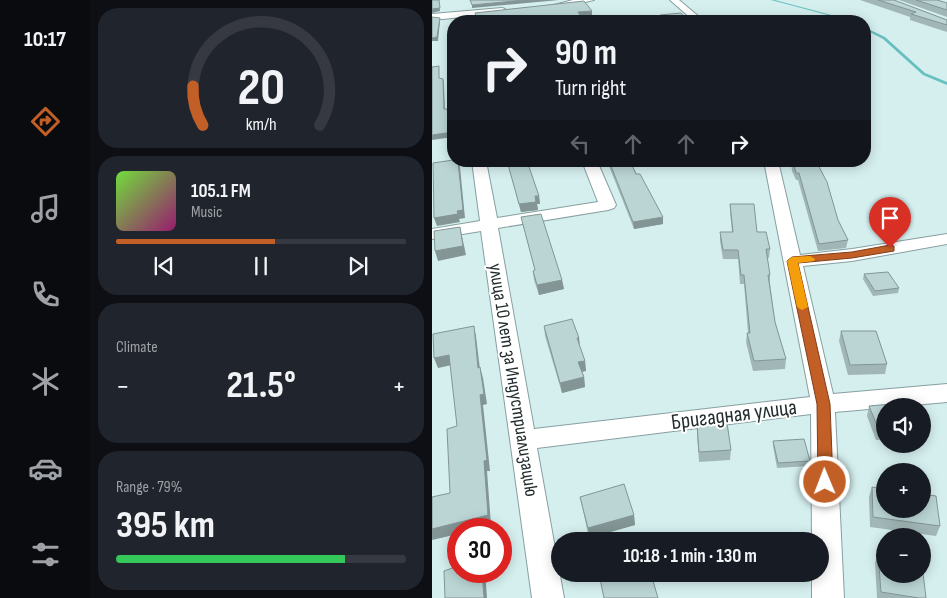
<!DOCTYPE html>
<meta charset="utf-8">
<style>
:root{--surface:#171b24;--page:#20242c;--text:#f1f3f6;--muted:#9ea1a6;--line:#363941;--accent:#c25f26}
body{margin:0;font-family:"Sofia Sans Condensed",sans-serif;background:var(--page);color:var(--text);height:100vh;display:flex;flex-direction:column;font-size:19px;white-space:nowrap}
*{box-sizing:border-box;margin:0}
p{font-size:16px;color:var(--muted)}
.icon{flex:none;width:28px;height:28px;fill:none;stroke:currentColor;stroke-width:2;stroke-linecap:round;stroke-linejoin:round}
.map{position:relative;flex:1;overflow:hidden}
.details{display:flex;flex-direction:column;gap:8px;padding:8px;background:#0d0f14;width:342px}
.details>*{flex:none}
.top-card{position:absolute;left:15px;top:15px;width:424px;height:152px;border-radius:20px;box-shadow:0 2px 12px #0003;background:#171b24;color:var(--text);overflow:hidden}
.controls{position:absolute;left:444px;top:398px;display:grid;gap:10px}
.controls a{display:grid;place-items:center;width:55px;height:55px;border-radius:50%;background:var(--surface);box-shadow:0 2px 12px #0003;font-size:25px}
.speed{position:absolute;left:15px;top:518px;display:flex;gap:10px;font-size:25px;font-weight:700;text-align:center}
.speed>*{display:grid;place-content:center;width:65px;height:65px;border-radius:50%;background:var(--surface);box-shadow:0 2px 12px #0003;line-height:1}
.speed .limit{border:8px solid #d22;background:#fff;color:#111}
.pin{position:absolute;display:grid;place-items:center;width:42px;height:42px;color:#fff;margin:-51px -21px;border-radius:50% 50% 50% 0;rotate:-45deg;box-shadow:0 0 5px #0007}
.pin .icon{rotate:45deg}
.me{position:absolute;width:55px;margin:-28px;rotate:359deg;stroke-linejoin:round;filter:drop-shadow(0 0 4px #0008)}
.turn{display:flex;align-items:center;gap:18px;height:105px;padding:0 25px;font-size:22px}
.turn .icon{width:65px;height:65px;stroke-width:2.5}
.turn b{display:block;font-size:35px;line-height:42px}
.lanes{display:flex;align-items:center;height:48px;padding:0 25px;background:#0003;justify-content:center;gap:25px;direction:ltr}
.lanes .off{opacity:.35}
.big{font-size:38px;font-weight:700;line-height:1.1}
.details .widget{flex:1;display:flex;flex-direction:column;justify-content:center;gap:8px;min-width:0;padding:0 18px;border-radius:20px;background:var(--page)}
.details .dial{align-items:center;gap:0}
.dial svg{height:130px;overflow:visible;fill:none;stroke:var(--line);stroke-width:7;stroke-linecap:round;text-anchor:middle}
.dial text{fill:var(--text);stroke:none}
.song{display:flex;align-items:center;gap:15px}
.cover{width:60px;height:60px;border-radius:8px;background:linear-gradient(135deg,hsl(100 70% 55%),hsl(320 70% 35%))}
.played{height:5px;border-radius:2px;background:linear-gradient(90deg,var(--accent) 55%,var(--line) 55%)}
.keys{display:flex;justify-content:space-around;direction:ltr}
.heat{display:flex;justify-content:space-between;align-items:center;font-size:28px;direction:ltr}
.charge{height:8px;border-radius:4px;background:linear-gradient(90deg,#34c759 79%,var(--line) 0)}
.trip{position:absolute;left:119px;top:532px;width:278px;height:50px;border-radius:25px;background:var(--surface);box-shadow:0 2px 12px #0003;font-weight:700;line-height:50px;text-align:center}
main{display:flex;flex:1;min-height:0}
.tab-bar{display:flex;flex-direction:column;width:90px;justify-content:space-around;align-items:center;background:#090b0e;color:var(--muted)}
.tab-bar .icon{width:35px;height:35px}
.tab-bar .active{color:var(--accent)}
.tab-bar b{font-size:22px;color:var(--text)}
.map>svg:first-child{display:block}
.lines{fill:none;stroke-linecap:round;stroke-linejoin:round}
.stream{fill:#68bfc1;fill-rule:evenodd}
.street-casing{stroke:#879fa0;stroke-width:2}
.street{fill:#fff;fill-rule:evenodd}
.wall{fill:#a1b7b7}
.shaded-wall{fill:#839595}
.building{fill:#bbd5d5;stroke:#839595}
.route{fill:#c25f26;stroke:#7e3e19}
.slow{fill:#f59e0b}
.labels{text-anchor:middle;dominant-baseline:central;stroke-width:4;stroke-linejoin:round;paint-order:stroke}
.street-label{font-size:19px;fill:#222c2c;stroke:#fff}
.near-street-label{font-size:22px;fill:#222c2c;stroke:#fff}
</style>
<main>
<nav class="tab-bar">
<b>10:17</b>
<svg class="icon active" aria-label="directions" viewBox="0 0 24 24"><path d="M12 3l9 9-9 9-9-9zM9 14v-3h6M13 9l2 2-2 2"/></svg>
<svg class="icon" aria-label="music" viewBox="0 0 24 24"><path d="M9 18V5l10-2v13"/><circle cx="6" cy="18" r="3"/><circle cx="16" cy="16" r="3"/></svg>
<svg class="icon" aria-label="phone" viewBox="0 0 24 24"><path d="M5 4h4l2 5-3 2q2 4 5 5l2-3 5 2v4C11 20 4 13 5 4z"/></svg>
<svg class="icon" aria-label="climate" viewBox="0 0 24 24"><path d="M12 3v18M4 7l16 10M4 17L20 7"/></svg>
<svg class="icon" aria-label="car" viewBox="0 0 24 24"><path d="M5 17H2v-5l4-1 3-4h7l3 4 3 1v5h-3M9 17h6M6 11h13"/><circle cx="7" cy="17" r="2"/><circle cx="17" cy="17" r="2"/></svg>
<svg class="icon" aria-label="filters" viewBox="0 0 24 24"><path d="M4 7h16M4 17h16"/><circle cx="9" cy="7" r="2"/><circle cx="15" cy="17" r="2"/></svg>
</nav>
<section class="details">
<div class="widget dial"><svg viewBox="0 0 100 80">
<path d="M14 69A42 42 0 1 1 86 69"/>
<path d="M14 69A42 42 0 0 1 8 45" stroke="#c25f26"/>
<text x="50" y="56" font-size="32" font-weight="700">20</text>
<text x="50" y="72" font-size="11">km/h</text>
</svg></div>
<div class="widget">
<div class="song"><i class="cover"></i><div><b>105.1 FM</b><p>Music</p></div></div>
<div class="played"></div>
<div class="keys"><svg class="icon" aria-label="previous" viewBox="0 0 24 24"><path d="M18 5L8 12l10 7zM5 5v14"/></svg><svg class="icon" aria-label="pause" viewBox="0 0 24 24"><path d="M8 5v14M16 5v14"/></svg><svg class="icon" aria-label="next" viewBox="0 0 24 24"><path d="M6 5l10 7-10 7zM19 5v14"/></svg></div>
</div>
<div class="widget"><p>Climate</p>
<div class="heat"><a>−</a><b class="big">21.5°</b><a>+</a></div>
</div>
<div class="widget"><p>Range · 79%</p><b class="big">395 km</b><div class="charge"></div></div>
</section>
<div class="map">
<svg width="515" height="598" viewBox="0 0 515 598">
<rect width="100%" height="100%" fill="#d5efef"/>
<g class="lines">
<path class="stream" d="M339,0H343L422,21H418Z
M432,27L453,37L493,73L515,82V85L491,75L451,39L432,29Z"/>
<defs>
<path id="street" d="M141,0H162L126,8L122,5Z
M238,0H247L272,21H262Z
M70,8L73,9V13L0,20V14Z
M40,161H54L65,218L166,202L150,161H165L184,205L182,208L176,210L66,228L102,429L378,397L332,161H346L368,255L420,249L515,234V244L420,261L371,266L401,394L515,384V402L403,412L412,598H380V574H388V541H380L379,414L105,448L132,598H100L49,231L0,239V229L48,221Z"/>
</defs>
<use href="#street" class="street-casing"/>
<use href="#street" class="street"/>
</g>
<path class="wall" d="M428,0H462L515,20V32L478,20V17Z
M467,0H505L515,3V17Z
M228,15L255,21H230L228,18Z
M75,161H95L107,196L108,204H105L106,210L89,212Z
M175,161H198L231,224L202,229Z
M359,161H384L406,220L416,240L414,248L386,251L366,180H364L360,171Z
M298,204L325,232L338,249L337,258H335L338,275V283L343,322L354,359L353,369L321,371L314,342L315,333H316L312,284H308L306,259H291L288,241V232H300L298,212Z
M89,217L130,280L132,289L107,295L102,280L101,271L103,270Z
M432,274L467,288L466,293L441,296L431,279Z
M112,326L147,338L148,348L153,361L154,371L150,372L152,377L153,387L130,393L113,336Z
M409,331L455,364L453,374L416,375L407,341Z
M437,406H452V440H444L435,416Z
M265,424L299,450L298,460L267,462L265,435Z
M341,441L378,461L377,466L345,468L341,446Z
M440,487L508,526L504,536L438,527L437,497Z
M148,497L202,515L203,525L157,538Z
M446,553L494,598H445L443,563Z"/>
<path class="shaded-wall" d="M7,0L8,11L0,13V9Z
M93,0H127L40,8V5Z
M160,11V15L147,17L146,12Z
M105,16V20L96,21H57L56,20Z
M8,18V21L6,41H0V38Z
M11,79L12,83L13,114L12,109Z
M21,132V137L0,140V135Z
M26,161L28,167L33,218L27,219L28,222L5,226L2,218L25,211Z
M103,196H107L108,204H105L106,210L89,212L87,204Z
M231,217V224L202,229L201,222Z
M28,227L34,255L6,261L3,251Z
M130,280L132,289L107,295L105,285Z
M42,326L44,336L49,378L46,368Z
M145,338H147L148,348Z
M17,355L20,365L6,368L2,358Z
M153,361L154,371L148,372L146,362Z
M48,367L51,378L55,404L51,405L58,471H55L59,525L45,529H26V534L0,540V529L52,461L48,395Z
M152,377L153,387L130,393L128,383Z
M202,515L203,525L157,538L156,528Z
M50,571H53L55,598H52Z"/>
<path class="building" d="M0,0H7L8,8L0,9Z
M38,0H93L40,5Z
M446,0H462L515,20V25L479,14L484,12Z
M484,0H505L515,3V10Z
M152,1L160,11L146,12L152,21H108L105,16L56,20L57,21H43L41,17L44,16L43,13Z
M249,13L255,21H232L228,15Z
M0,17L8,18L5,37L0,38Z
M7,66V78L11,79L12,109H15L21,132L0,135V67Z
M21,160V161H26L31,210L25,211L26,214L2,218L1,163Z
M75,161H95L107,196H103L104,202L87,204Z
M177,161H198L204,174H208L231,217L201,222Z
M361,161H384L395,182L406,220L416,240L387,244L367,173H364Z
M298,204H322L325,232H334L338,249H334L338,275H336L343,322L354,359L322,361L315,333H318L312,275H309L306,250H291L288,232H301Z
M109,214L130,280L105,285L101,271L103,270L89,217Z
M28,227L31,246L3,251L2,231Z
M456,272L467,288L443,291L432,274Z
M140,319L147,338H145L153,361L146,362L152,377L128,383L112,326Z
M42,326L46,368L48,367L52,394L48,395L55,460L52,461L56,515L0,529V497L18,493L15,429L25,426L17,355L2,358L1,334Z
M409,331H444L455,364L418,365Z
M470,403L471,406H452V430H447L437,406Z
M295,423L299,450L267,452L265,424Z
M372,439L378,461L346,463L341,441Z
M192,484L202,515L156,528L148,497Z
M440,487L452,489V509H490V494L504,496L508,526L441,517Z
M446,553L452,554V574H490V565L494,598H487L449,592Z
M26,566V571H50L52,598H13L12,571Z
M188,574H219L226,598H172L168,579Z"/>
<path class="route" d="M458,245L462,246V251L420,258L366,263L398,404L401,482L399,486L393,488L388,486L386,482L385,404L355,261L360,257L420,252Z"/>
<path class="slow" d="M378,256L383,259L382,261L366,263L376,307L370,310L365,307L355,261L360,257Z"/>
<g class="labels">
<g class="street-label">
<text transform="translate(81 380) rotate(81)">улица 10 лет за Индустриализацию</text>
</g>
<g class="near-street-label">
<text transform="translate(302 415) rotate(-7)">Бригадная улица</text>
</g>
</g>
</svg>
<div class="controls">
<a><svg class="icon" aria-label="sound" viewBox="0 0 24 24"><path d="M4 9h4l5-4v14l-5-4H4zM17 9q2 3 0 6"/></svg></a>
<a>+</a>
<a>−</a>
</div>
<div class="speed"><div class="limit">30</div></div>
<div class="pin" style="left:458px;top:248px;background:#d93025"><svg class="icon" aria-label="arrive" viewBox="0 0 24 24"><path d="M6 21V4h12l-3 4 3 4H6"/></svg></div>
<svg class="me" style="left:393px;top:482px" viewBox="-20 -20 40 40"><circle r="17" fill="#c25f26" stroke="#fff" stroke-width="3"/><path d="M0-11L8 9 0 5-8 9z" fill="#fff"/></svg>
<div class="trip">10:18 · 1 min · 130 m</div>
<div class="top-card">
<div class="turn"><svg class="icon" aria-label="right" viewBox="0 0 24 24"><path d="M7 20v-9h11M14 6l5 5-5 5"/></svg><div><b>90 m</b>Turn right</div></div>
<div class="lanes"><svg class="icon off" aria-label="left" viewBox="0 0 24 24"><path d="M17 20v-9H6M10 6l-5 5 5 5"/></svg><svg class="icon off" aria-label="ahead" viewBox="0 0 24 24"><path d="M12 20V5M6 11l6-6 6 6"/></svg><svg class="icon off" aria-label="ahead" viewBox="0 0 24 24"><path d="M12 20V5M6 11l6-6 6 6"/></svg><svg class="icon" aria-label="right" viewBox="0 0 24 24"><path d="M7 20v-9h11M14 6l5 5-5 5"/></svg></div>
</div>
</div>
</main>
